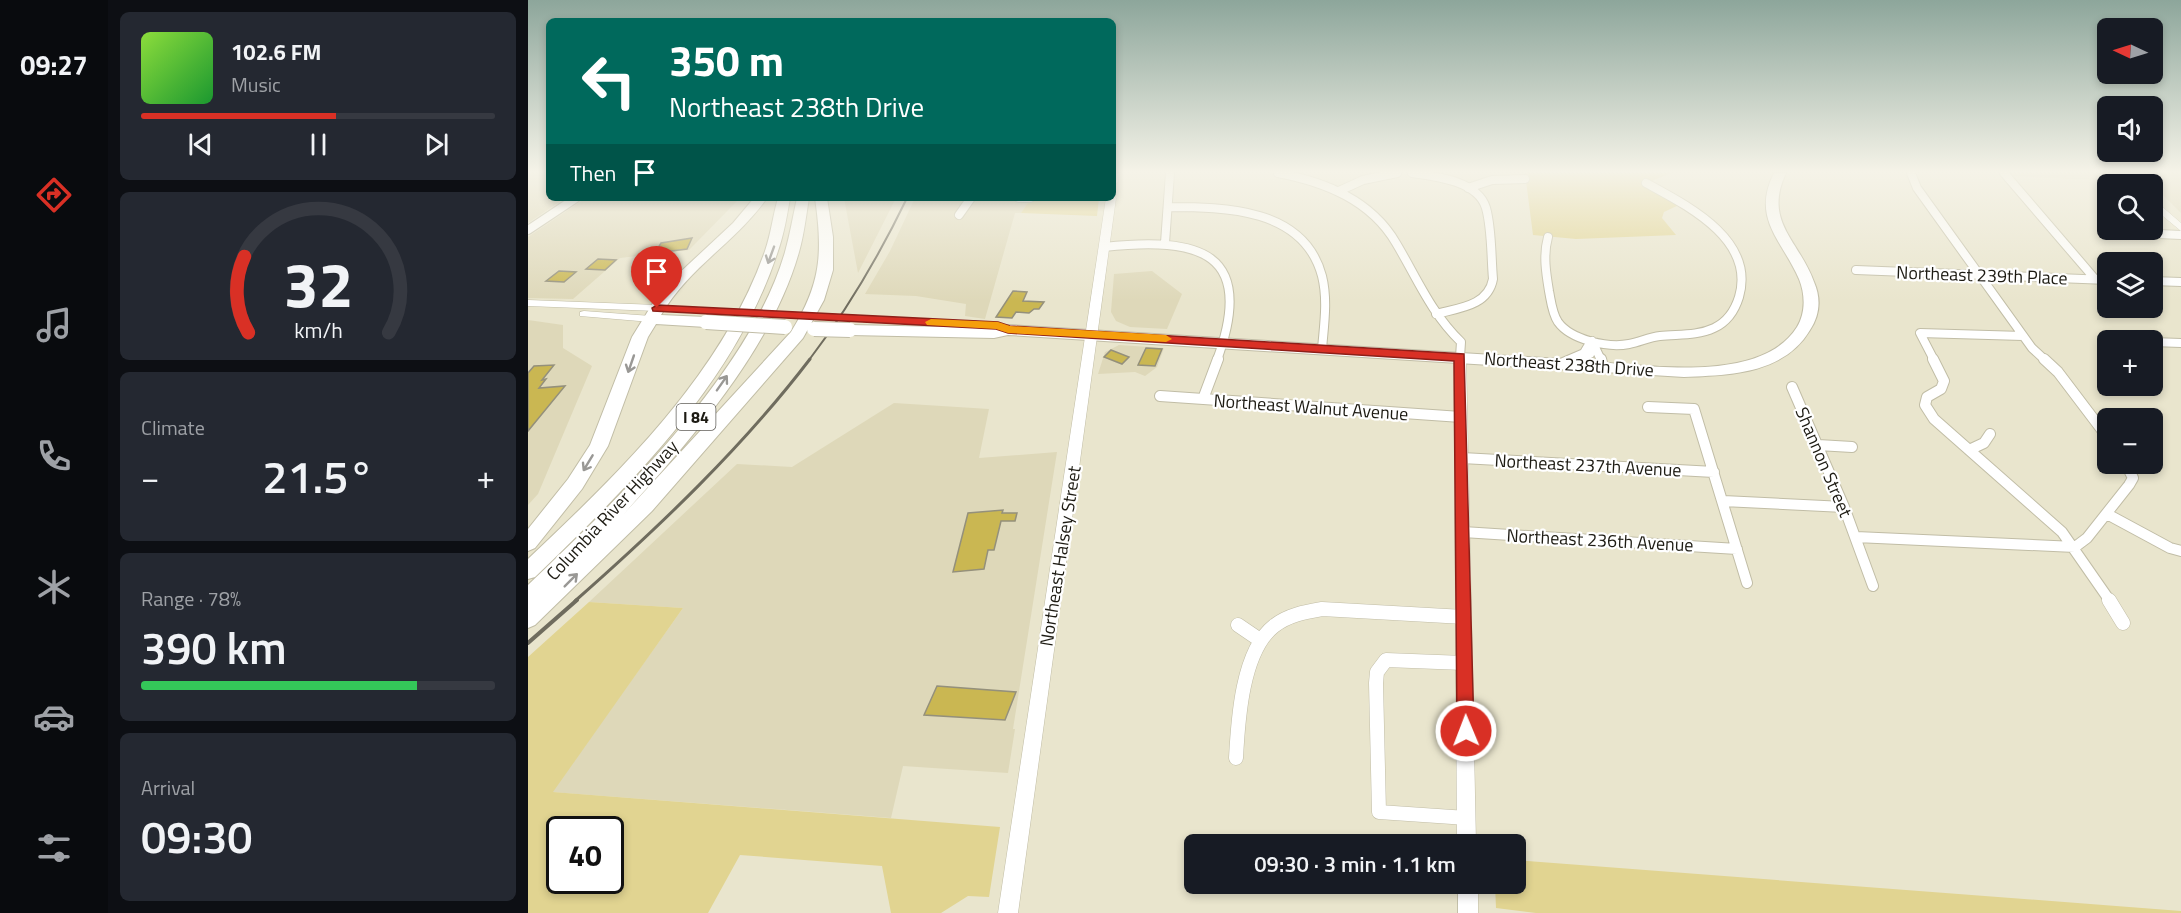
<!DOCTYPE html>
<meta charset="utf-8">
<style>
:root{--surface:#171b24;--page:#242831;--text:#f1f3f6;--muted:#9ea1a6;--line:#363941;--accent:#d93025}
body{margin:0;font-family:"Titillium Web",sans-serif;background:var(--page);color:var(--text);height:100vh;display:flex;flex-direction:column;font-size:22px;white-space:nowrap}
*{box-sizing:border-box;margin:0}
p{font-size:20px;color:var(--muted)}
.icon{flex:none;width:33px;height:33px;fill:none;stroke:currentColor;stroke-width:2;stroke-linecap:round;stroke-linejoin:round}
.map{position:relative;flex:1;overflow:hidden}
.panel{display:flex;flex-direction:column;gap:12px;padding:12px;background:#0d0f14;width:420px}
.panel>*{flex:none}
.top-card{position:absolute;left:18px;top:18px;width:570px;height:183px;border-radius:9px;box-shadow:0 3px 9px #0003;background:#00695c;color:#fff;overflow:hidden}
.needle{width:39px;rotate:274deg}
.tools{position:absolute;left:1569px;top:18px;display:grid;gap:12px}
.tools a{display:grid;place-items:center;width:66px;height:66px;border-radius:9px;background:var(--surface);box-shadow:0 3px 9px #0003;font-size:30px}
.speed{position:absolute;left:18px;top:816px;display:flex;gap:12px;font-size:30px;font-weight:700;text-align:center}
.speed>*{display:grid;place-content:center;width:78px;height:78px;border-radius:50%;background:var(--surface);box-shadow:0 3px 9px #0003;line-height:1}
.speed .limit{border:3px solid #111;border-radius:9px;background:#fff;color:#111}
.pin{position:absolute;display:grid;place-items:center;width:51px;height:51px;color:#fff;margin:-62px -26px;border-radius:50% 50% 50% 0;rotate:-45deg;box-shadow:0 0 6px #0007}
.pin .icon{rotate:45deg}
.me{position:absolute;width:66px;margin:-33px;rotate:359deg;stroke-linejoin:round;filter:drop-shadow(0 0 4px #0008)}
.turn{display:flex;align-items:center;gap:21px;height:126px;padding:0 24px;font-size:27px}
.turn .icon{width:78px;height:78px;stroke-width:2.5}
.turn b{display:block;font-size:42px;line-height:51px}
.then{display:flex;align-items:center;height:57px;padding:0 24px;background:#0003;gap:12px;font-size:22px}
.big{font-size:45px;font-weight:600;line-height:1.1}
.panel .tile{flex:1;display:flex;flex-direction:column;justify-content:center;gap:9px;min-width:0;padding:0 21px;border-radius:9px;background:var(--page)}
.panel .dial{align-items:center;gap:0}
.dial svg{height:156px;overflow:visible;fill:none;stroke:var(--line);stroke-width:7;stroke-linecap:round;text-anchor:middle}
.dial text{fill:var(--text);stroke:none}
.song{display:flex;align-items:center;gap:18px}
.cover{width:72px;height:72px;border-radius:9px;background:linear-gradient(135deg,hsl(90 70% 55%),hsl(130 70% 35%))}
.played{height:6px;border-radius:3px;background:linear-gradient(90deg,var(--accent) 55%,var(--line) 55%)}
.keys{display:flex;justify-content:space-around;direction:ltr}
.heat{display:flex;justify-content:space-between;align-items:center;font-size:33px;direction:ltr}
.charge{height:9px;border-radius:4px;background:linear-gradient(90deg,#34c759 78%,var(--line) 0)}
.trip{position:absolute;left:656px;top:834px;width:342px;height:60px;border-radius:9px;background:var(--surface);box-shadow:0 3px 9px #0003;font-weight:600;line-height:60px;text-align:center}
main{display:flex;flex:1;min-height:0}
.dock{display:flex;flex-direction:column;width:108px;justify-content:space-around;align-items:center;background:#090b0e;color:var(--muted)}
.dock .icon{width:42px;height:42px}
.dock .on{color:var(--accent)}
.dock b{font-size:27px;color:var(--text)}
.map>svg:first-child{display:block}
.built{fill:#ded8b9}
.green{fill:#e1d491;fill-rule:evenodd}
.building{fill:#cab752;stroke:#94907b;stroke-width:1.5}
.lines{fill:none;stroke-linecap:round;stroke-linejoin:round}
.street-far2-casing{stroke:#c1bda6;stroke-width:10}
.street-far1-casing{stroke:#c1bda6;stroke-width:12}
.street-casing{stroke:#c1bda6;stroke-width:15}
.secondary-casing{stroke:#c1bda6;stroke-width:1}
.highway-casing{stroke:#c1bda6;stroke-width:2}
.street-far2{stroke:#fff;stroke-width:8}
.street-far1{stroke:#fff;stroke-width:10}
.street{stroke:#fff;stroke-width:14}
.secondary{fill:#fff;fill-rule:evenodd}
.highway{fill:#fff;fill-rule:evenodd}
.rail-far2{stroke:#6f6c5e;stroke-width:2}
.rail-far1{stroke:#6f6c5e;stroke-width:3}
.rail{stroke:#6f6c5e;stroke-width:4}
.highway-bridge-casing{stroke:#c1bda6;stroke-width:16;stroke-linecap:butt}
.highway-bridge{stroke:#fff;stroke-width:14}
.oneway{stroke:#999895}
.route{fill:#d93025;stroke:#8d1f18;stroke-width:1.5}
.slow{fill:#f59e0b}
.labels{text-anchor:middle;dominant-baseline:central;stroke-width:4.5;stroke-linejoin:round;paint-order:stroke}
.shield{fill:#fff;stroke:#615f5a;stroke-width:1.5}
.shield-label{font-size:16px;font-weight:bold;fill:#1d1b13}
.street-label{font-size:18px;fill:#1d1b13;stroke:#fff}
</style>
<main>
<nav class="dock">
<b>09:27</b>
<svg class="icon on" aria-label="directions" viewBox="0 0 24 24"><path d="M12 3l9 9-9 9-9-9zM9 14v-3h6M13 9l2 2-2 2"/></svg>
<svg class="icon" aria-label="music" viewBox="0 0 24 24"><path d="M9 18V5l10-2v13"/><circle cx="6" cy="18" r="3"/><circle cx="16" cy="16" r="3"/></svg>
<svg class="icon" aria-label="phone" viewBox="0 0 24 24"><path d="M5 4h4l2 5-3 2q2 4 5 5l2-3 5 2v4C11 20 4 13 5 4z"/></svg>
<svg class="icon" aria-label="climate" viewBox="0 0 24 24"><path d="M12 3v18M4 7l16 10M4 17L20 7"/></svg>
<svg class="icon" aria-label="car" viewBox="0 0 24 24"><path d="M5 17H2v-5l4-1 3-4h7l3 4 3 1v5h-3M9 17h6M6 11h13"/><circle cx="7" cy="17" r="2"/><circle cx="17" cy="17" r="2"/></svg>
<svg class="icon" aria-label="filters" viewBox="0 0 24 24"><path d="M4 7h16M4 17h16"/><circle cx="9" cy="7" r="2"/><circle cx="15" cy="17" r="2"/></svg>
</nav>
<section class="panel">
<div class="tile">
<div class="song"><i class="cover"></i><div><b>102.6 FM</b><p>Music</p></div></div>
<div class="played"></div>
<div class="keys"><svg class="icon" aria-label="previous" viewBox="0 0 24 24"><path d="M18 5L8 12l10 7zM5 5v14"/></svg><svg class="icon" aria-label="pause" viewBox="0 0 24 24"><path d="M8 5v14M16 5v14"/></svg><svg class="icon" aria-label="next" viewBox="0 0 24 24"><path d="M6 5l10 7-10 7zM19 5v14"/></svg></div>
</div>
<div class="tile dial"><svg viewBox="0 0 100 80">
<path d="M14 69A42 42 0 1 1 86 69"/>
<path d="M14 69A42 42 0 0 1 12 30" stroke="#d93025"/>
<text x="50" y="56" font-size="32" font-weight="700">32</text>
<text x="50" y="72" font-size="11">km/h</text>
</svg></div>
<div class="tile"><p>Climate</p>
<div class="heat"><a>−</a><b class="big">21.5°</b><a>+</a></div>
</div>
<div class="tile"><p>Range · 78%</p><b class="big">390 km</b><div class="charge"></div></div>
<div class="tile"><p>Arrival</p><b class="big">09:30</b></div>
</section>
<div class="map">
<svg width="1653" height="913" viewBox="0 0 1653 913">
<rect width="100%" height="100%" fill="#e9e5cd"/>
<path class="built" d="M0,173H21V198H37L0,223Z
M1480,173H1582L1590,181L1482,176Z
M1610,173H1653V213L1624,184Z
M58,198H212L161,250L92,258L45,299L0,298V237Z
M316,198H368L330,273Z
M387,198H503L493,213H487L457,319L437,316L438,304L388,296L337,294L362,251Z
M624,271L654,294L639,329L602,327L588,321L583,312L586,274Z
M0,320L35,325V348L64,366L10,494L0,505Z
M591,345L636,348L629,367L617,376L607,372L570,374L577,352Z
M366,403L461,409L451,458L529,452L485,729H487L480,773L375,766L363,818L24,792L155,608L61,602L209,464L264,467Z"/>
<path class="green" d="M997,173H1144L1118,183L1153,204L1136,212L1134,218L1148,235L1048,239L1005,235Z
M520,198H571L569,216L493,213L501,201Z
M61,602L155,608L25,792L472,827L461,897L440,896L413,913H363L354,866L212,855L180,913H0V657ZM32,830H82V880H32Z
M987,860L1653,911V913H1008L968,908L967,884H987Z"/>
<path class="building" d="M164,238L159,249L127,253L133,243Z
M70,259L88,260L77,270L58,269Z
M31,271L48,272L36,282L18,281Z
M485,291L499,292L495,301L516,302L511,309H506L501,313L488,312L484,318L468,317Z
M618,348L634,349L627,366L610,365Z
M583,350L601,357L594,364L576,357Z
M26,365L14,380L18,379L11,388L37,386L0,431V373L6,366Z
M475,510L474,513H489L487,521H473L466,550H460L456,569L425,572L440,513Z
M409,686L488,692L477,720L396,715Z"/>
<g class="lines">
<defs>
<path id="street-far2" d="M750,173C797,182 843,200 868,243C889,278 903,313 933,342L932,357
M884,173C907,176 950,181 958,208C964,229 963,257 965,279C960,306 931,308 908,314
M1383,173L1389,188L1504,348L1517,360
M1476,173L1567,279
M940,188L964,180L997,179
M811,191L835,180L869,173
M1576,196L1580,197
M491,198H502
M640,207C697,207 776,208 794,276C800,300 796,325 794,349
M431,215L443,198
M0,230L48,198
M1609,233L1653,235
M1020,237C1015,255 1018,273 1021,291C1023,301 1024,313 1030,322C1043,340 1080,348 1101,344C1112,342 1121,337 1132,336C1150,334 1169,336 1186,328C1199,322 1207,310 1211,297C1228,239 1158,205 1118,183
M637,243L642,173
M576,247C671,237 729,251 689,360
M1328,270L1580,280
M1624,281L1653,282
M1064,341L1073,360
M1624,342L1653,343
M1406,360L1392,333L1495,336"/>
<path id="street-far1" d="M1073,359L1075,367
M1405,359L1416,381L1413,389L1399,397L1397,405L1406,419L1534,532L1582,601
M1516,359L1530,372L1580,438
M1264,387L1316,507L1345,586
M632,396L933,417
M675,399L690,359
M1120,407L1166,409L1219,583
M1290,445L1324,447
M1441,450L1456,443L1462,434
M934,458L1186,472
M1195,501L1316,507
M1579,514L1642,548L1653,551
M935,532L1209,549
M1328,537L1547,547
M1547,547L1559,538L1601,485L1605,478L1598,464"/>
<path id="street" d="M1581,600L1595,623
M710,625L732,640
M936,663L858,660L849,672L848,683L851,812L939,818
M708,758C710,720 714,651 746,626C760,615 777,612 794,609L936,617"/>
<path id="secondary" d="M585,173H591L590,182L585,185Z
M1589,173H1599L1611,184H1601Z
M585,196L588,198L490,913H470L578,198H585Z
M1624,198L1653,223V231L1624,207Z
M0,300L129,305L135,308L129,311L0,306Z
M56,311L123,316L129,319L123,322L52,316V312Z
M932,353L938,357L948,844H929L926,357Z
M930,884H950V913H930Z"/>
<path id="highway" d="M1246,173H1258C1235,222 1271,240 1286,282C1293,298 1292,315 1282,330C1256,374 1202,375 1156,377L480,335L466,338L322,335L314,330L322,325L466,328L480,325L1032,359L1053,350L1059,340L1065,338L1073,343L1065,357L1055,361C1113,364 1232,386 1269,327C1278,312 1277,294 1271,279C1254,240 1223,219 1246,173Z
M1590,173H1602L1603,177L1601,180H1593Z
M226,198H239C208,242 160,268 133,315L178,317L186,322L178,327L128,324L120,337L80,446L54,489L7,548L0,551V529L40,479L62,445L104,337L133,290L205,223Z
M250,198H262C259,216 256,234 250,251C208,381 103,484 7,577L0,579V559C93,471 194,374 237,251C243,234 245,215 250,198Z
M269,198H281C278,216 276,235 271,252C243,351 161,442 93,517L263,332C293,284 295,253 287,198H299L305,237V270L296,300L275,338L124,511L7,625L0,628V585C90,499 222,373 257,252C262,234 265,216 269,198Z"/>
</defs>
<use href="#street-far2" class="street-far2-casing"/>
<use href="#street-far1" class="street-far1-casing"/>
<use href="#street" class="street-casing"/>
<use href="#secondary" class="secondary-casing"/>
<use href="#highway" class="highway-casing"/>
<use href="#street-far2" class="street-far2"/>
<use href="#street-far1" class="street-far1"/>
<use href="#street" class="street"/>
<use href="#secondary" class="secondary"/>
<use href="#highway" class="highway"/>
<path class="rail-far2" d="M281,360C320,309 351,256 379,198"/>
<path class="rail-far1" d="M47,601C131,527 214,448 282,359"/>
<path class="rail" d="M0,643L49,600"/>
<defs>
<path id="highway-bridge" d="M178,322L257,327
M286,329L322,330"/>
</defs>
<use href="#highway-bridge" class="highway-bridge-casing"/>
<use href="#highway-bridge" class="highway-bridge"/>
</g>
<defs><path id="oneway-shaft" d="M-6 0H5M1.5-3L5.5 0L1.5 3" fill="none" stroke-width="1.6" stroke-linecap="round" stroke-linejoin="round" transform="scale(1.5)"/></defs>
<g class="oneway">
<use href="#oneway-shaft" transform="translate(243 255) rotate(110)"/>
<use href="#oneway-shaft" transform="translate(103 364) rotate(109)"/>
<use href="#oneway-shaft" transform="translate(194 383) rotate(-55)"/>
<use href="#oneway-shaft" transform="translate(60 463) rotate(121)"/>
<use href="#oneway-shaft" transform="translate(43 580) rotate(-45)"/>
</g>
<linearGradient id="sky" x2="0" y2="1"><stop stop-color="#8da69b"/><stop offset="0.57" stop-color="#f5f3e8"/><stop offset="1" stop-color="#f5f3e8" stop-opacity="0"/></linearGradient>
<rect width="1653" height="301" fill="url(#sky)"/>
<path class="route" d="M129,305L470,322L482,326L936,354L946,731L944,737L938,740L931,737L929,731L926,361L480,333L468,329L125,311L124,308Z"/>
<path class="slow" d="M403,319L470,322L482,326L638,335L644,339L638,342L480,333L468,329L399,325L397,322Z"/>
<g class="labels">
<rect class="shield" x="148.5" y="404" width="39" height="26" rx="4.5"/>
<g class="shield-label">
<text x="168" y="417">I 84</text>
</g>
<g class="street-label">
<text transform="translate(1454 275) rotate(2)">Northeast 239th Place</text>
<text transform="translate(1041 364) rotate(4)">Northeast 238th Drive</text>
<text transform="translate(783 407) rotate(4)">Northeast Walnut Avenue</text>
<text transform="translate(1296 462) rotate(67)">Shannon Street</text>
<text transform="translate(1060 465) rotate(3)">Northeast 237th Avenue</text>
<text transform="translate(84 510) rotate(-47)">Columbia River Highway</text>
<text transform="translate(1072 540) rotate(3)">Northeast 236th Avenue</text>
<text transform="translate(532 556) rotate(-81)">Northeast Halsey Street</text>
</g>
</g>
</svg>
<div class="tools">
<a><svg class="needle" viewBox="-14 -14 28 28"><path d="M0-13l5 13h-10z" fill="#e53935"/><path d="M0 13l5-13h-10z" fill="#9ea1a6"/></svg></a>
<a><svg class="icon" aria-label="sound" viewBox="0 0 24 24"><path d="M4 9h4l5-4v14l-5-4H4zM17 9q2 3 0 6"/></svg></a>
<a><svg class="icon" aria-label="search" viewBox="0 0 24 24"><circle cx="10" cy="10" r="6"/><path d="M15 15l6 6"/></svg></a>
<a><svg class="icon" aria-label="layers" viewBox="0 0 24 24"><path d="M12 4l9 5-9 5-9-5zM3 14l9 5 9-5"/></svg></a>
<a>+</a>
<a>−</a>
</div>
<div class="speed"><div class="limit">40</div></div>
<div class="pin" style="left:129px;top:308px;background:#d93025"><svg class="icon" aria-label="arrive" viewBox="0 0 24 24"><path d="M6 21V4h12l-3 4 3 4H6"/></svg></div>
<svg class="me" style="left:938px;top:731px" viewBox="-20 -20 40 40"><circle r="17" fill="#d93025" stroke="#fff" stroke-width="3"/><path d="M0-11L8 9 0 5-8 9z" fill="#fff"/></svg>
<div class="trip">09:30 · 3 min · 1.1 km</div>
<div class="top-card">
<div class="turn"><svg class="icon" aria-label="left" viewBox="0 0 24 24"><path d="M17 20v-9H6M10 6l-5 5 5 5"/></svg><div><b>350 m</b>Northeast 238th Drive</div></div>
<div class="then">Then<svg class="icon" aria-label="arrive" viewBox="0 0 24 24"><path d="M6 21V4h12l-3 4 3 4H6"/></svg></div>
</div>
</div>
</main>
